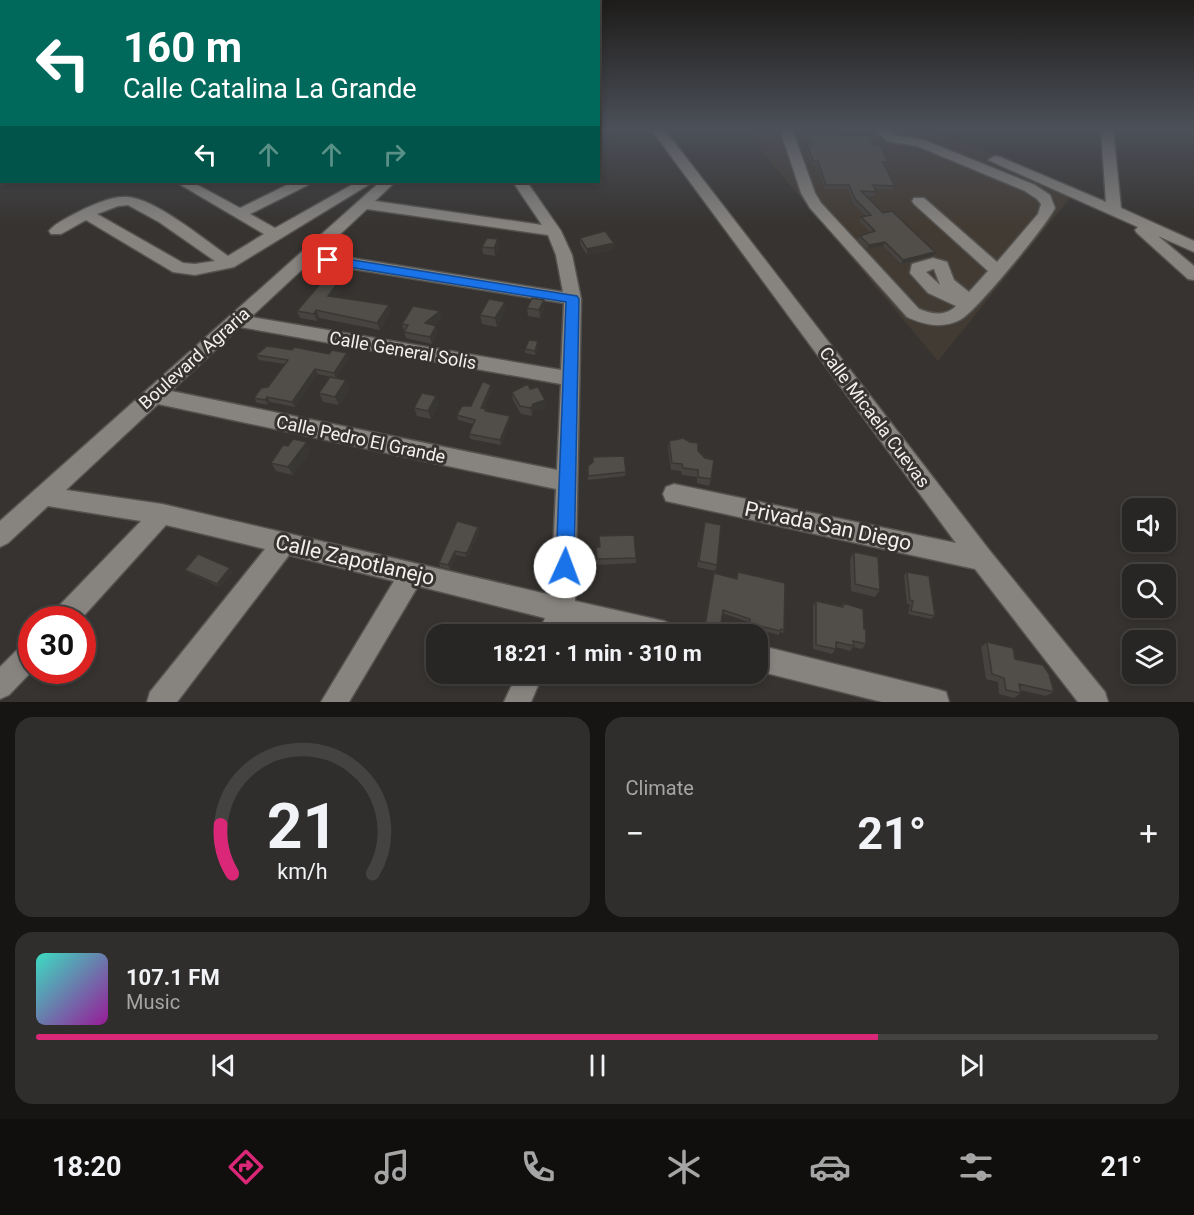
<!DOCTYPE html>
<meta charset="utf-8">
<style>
:root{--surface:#282624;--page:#302e2c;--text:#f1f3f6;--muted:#a5a5a6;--line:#444341;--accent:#db2777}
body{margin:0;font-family:Roboto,sans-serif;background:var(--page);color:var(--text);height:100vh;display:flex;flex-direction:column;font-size:22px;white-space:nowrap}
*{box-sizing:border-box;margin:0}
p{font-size:20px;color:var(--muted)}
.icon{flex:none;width:33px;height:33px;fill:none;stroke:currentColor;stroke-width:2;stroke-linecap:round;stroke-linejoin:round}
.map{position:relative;height:702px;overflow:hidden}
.sheet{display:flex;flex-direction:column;gap:15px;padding:15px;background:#161514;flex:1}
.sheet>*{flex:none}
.hud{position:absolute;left:0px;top:0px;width:600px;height:183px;box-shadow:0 3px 9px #0003,0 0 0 2px var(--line);background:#00695c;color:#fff;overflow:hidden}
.buttons{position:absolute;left:1122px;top:498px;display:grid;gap:12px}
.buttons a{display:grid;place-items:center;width:54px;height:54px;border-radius:12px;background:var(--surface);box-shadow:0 3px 9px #0003,0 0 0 2px var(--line);font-size:30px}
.speed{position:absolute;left:18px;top:606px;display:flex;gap:12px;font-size:30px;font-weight:700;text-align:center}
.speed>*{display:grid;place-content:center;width:78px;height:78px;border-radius:50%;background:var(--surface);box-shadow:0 3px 9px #0003,0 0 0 2px var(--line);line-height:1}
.speed .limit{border:9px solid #d22;background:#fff;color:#111}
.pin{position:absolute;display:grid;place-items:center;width:51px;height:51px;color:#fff;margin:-26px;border-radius:12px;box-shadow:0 3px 9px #0006}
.me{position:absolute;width:66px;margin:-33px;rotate:2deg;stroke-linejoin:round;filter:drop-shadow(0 0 4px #0008)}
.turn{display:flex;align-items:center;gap:21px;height:126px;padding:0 24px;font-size:27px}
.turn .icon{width:78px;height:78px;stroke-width:2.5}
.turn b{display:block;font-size:42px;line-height:51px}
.lanes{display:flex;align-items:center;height:57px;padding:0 24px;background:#0003;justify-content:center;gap:30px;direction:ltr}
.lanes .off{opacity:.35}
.big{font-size:45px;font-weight:700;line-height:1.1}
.sheet .widget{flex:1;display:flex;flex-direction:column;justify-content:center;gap:9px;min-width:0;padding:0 21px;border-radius:18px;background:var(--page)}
.sheet .dial{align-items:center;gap:0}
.dial svg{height:156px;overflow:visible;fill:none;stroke:var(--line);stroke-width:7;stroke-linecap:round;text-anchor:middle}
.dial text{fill:var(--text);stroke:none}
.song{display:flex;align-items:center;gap:18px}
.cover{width:72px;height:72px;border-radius:9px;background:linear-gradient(135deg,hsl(170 70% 55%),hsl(300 70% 35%))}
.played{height:6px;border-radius:3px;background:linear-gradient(90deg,var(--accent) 75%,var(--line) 75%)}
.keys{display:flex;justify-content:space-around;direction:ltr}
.heat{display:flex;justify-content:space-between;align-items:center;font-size:33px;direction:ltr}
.sheet .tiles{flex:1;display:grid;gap:15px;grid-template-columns:1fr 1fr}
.widget:last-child{grid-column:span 2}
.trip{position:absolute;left:426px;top:624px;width:342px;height:60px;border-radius:18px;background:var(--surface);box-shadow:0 3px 9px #0003,0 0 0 2px var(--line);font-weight:700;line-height:60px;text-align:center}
.tab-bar{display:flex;height:96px;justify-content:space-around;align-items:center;background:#100f0e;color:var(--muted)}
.tab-bar .icon{width:42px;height:42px}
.tab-bar .on{color:var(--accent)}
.tab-bar b{font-size:27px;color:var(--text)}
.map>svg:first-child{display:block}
.built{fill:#423b33}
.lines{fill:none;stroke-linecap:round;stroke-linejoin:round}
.minor-casing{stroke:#545350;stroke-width:3}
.minor{fill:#878480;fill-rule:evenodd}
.wall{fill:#464340}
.shaded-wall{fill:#393734}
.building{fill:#514e4a;stroke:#393734;stroke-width:1.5}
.route{fill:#1a73e8;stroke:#114b97;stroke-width:1.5}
.labels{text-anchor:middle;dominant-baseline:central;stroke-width:6;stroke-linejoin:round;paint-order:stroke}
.street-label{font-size:18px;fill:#f2f1ee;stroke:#363330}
.near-street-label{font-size:21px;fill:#f2f1ee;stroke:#363330}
</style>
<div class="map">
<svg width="1194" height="702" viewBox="0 0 1194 702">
<rect width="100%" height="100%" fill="#363330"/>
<path class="built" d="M743,129H931L1078,188L938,361Z"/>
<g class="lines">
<defs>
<path id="minor" d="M651,129H664L990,551L1105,692L1108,702H1078L975,569L666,501L663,494L666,487L674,484L956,543Z
M780,129H792L815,193L821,203L919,309C932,314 945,317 956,306L928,293L910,273L912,264L933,258L947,262L954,280L969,292L988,271L914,204L912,201L914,198H924L997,262L1038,214L1041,204L1037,199L1025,191L917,146L887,141L874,129H888L895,135L924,140L1035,185L1050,195L1055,208C1046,226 975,313 960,320C942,329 924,325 907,317L810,208L801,193ZM933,269H934L940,285L926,272Z
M1101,129H1113L1121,208L1194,241V252L1158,236L1194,266V280L1188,279L1137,233L1135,230L1138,227L988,160L995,156L1000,157L1106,202Z
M2,150V159H0V151Z
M176,182H192L240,208L293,182H309L308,185L250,214L275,228L357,182H373L234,267L195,275L173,272L86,220L61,234H51L49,231C56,222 73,215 84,209C96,204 110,197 124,197C151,195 205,240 228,256L264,234ZM128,205L159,222L215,261L195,264L183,263L97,214L118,206Z
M380,182H395L375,201L542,225L513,182H527L561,231L572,255L581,299L575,601L664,621L673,625L676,634H614L569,623L563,634H538L545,618L418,586L349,702H321L394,581L289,555L177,702H147L150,692L265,549L166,525L80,620H51L54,611L141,521L48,506L8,543L0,547V521ZM367,209L548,235L556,255L563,292L320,253ZM310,262L564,303L561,370L251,317ZM240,327L561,384L557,470L171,391ZM158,404L556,489L551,595L162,504L66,490Z
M32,640L33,670L9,695L0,699V667L23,644Z
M758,645L936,689L946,692L949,702H882L758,671Z
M517,674H543L531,702H504Z"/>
</defs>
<use href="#minor" class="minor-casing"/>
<use href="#minor" class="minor"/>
</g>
<path class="wall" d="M1170,129H1194V130L1178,134Z
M808,134L875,145L888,162L887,166H885L895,186L893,190L875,189L876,192L875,196H865L883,213L935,252L933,256L901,264L883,246L867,249L858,240L860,236L870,232L859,221L861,217L866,216L853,203L848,189H825L817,166L812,165L806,148L807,144H809L807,138Z
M580,238L614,243V249L587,255L580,244Z
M498,239L499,247L495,256L483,254L482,247Z
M348,279L335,297L389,305L391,312L380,330L319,318L317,321L300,318L297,311Z
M544,300V309L540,318L528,316L527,308Z
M506,310L497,327L482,324L480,315Z
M442,317L433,325L438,332L432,344L406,338L402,324Z
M539,346L535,355L525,353V349Z
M256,355L349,358L336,378L318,374L295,407L270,402L268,405L257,403L254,398L268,387L285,364L259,360Z
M346,380L349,389L339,405L323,402L319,393Z
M530,389L545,408L534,411L532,416L521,414L513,400L512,392Z
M492,390L484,408L486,409V411L510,420L501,445L470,439L469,434L473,424L458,420L457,415L471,406Z
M439,404L431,419L417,416L414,408Z
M669,441L698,451L711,479L709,486L697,483V477L682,475L681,471L671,470L668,448Z
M311,450L293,475L276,471L271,463Z
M588,466L626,472L625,476L588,480Z
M705,522L717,565L715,571L697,567Z
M478,527L479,531L469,555L466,557L456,555L450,569L440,567L439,563Z
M596,547L636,558V563L597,565Z
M854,552L880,590L875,597L851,591L850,559Z
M185,570L233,572L220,587L189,573Z
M738,572L784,630L783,633L780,632L779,635L760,630L759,636L758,640V634H748L749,622L722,613L719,633L704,629L714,573L736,578Z
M907,572L935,616L931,619L908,614L910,604H907L904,575Z
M816,601L841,606L843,603L864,629L866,644L862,649L853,647L850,651L836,647V649L832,654L813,649V606Z
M987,642L1015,659L1054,692L1046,696L1020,690L1021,693L1014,698L999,694L998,682L986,679L981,647Z"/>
<path class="shaded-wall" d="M1182,129H1194V130L1178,134Z
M498,239L499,247L495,256L494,248Z
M885,242L883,246L867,249L869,245Z
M614,243V249L587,255V249Z
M935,252L933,256L901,264L903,260Z
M346,272L348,279L331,303L328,296Z
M544,300V309L540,318L539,310Z
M505,302L506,310L497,327L495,318Z
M389,305L391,312L380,330L377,323Z
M316,310L319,318L317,321L314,314Z
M440,311L442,317L426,330L425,323Z
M436,326L438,332L432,344L430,337Z
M538,341L539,346L535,355V351Z
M347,353L349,358L336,378L334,373Z
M315,369L318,374L295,407L292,402Z
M346,380L349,389L339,405L335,397Z
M491,385L492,390L482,413L481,408Z
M436,396L439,404L431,419L428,411Z
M267,397L270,402L268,405L265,400Z
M545,400V408L534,411L532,416L531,408L533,404Z
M510,416V420L501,445L500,440Z
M307,442L311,450L293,475L288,467Z
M478,527L479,531L469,555L466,557L465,553Z
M455,551L456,555L450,569L448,565Z
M230,568L233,572L220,587L217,584Z"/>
<path class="building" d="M808,134L869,135L875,145H880L888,162H883L895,186L873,185L876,192L861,191L883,213L892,211L935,252L903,260L885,242L869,245L860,236L875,231L861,217L871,215L855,199L849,185H826L818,161H813L807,144H812Z
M605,231L614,243L587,249L580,238Z
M487,238L498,239L494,248L482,247Z
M333,269L346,272L328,296L389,305L377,323L316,310L314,314L297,311Z
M532,298L544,300L539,310L527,308Z
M489,299L505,302L495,318L480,315Z
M413,306L440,311L425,323L436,326L430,337L404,332L408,325L402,324Z
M529,340L538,341L535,351L525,349Z
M267,346L292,350L294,347L329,354L332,350L347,353L334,373L315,369L292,402L267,397L265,400L254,398L261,388L268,387L288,360L256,355Z
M330,377L346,380L335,397L319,393Z
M483,381L491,385L481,408L486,409L485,411L510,416L500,440L469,434L475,420L457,415L462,406H471Z
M528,384L530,389L538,387L545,400L533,404L531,408L520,406L512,392Z
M422,393L436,396L428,411L414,408Z
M683,438L690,442L698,443V451L705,458L714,460L711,479L698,477V470L683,468L682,464L672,463L669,441Z
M293,439L307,442L288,467L271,463L283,445L288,446Z
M624,456L626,472L588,476V466L593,462V457Z
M457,521L478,527L468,551L465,553L455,551L448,565L439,563Z
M705,522L721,525L717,565L699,561Z
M634,535L636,558L597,559L596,547H600L599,536Z
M854,552L878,557L880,590L855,584Z
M198,554L230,568L217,584L185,570Z
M738,572L785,583L784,630L781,629L780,631L760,626L759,636H758V634H749L750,619L723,610L720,630L705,626L714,573L737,579Z
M907,572L929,576L935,616L911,611L913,601L910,600Z
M816,601L843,607V603L863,609L864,629H866V644L853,641L854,646L836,642V649L816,645Z
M987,642L1013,648L1015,659L1043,665L1049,674L1054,692L1019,684L1021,693L1006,690L1004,678L992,674Z"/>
<linearGradient id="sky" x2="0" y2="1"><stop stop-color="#1e1c1a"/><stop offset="0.57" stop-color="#4c5059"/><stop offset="1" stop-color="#4c5059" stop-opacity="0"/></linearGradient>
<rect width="1194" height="227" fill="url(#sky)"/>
<path class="route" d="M328,256L577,296L579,299L574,567L571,573L565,576L558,573L556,567L566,302L324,263V257Z"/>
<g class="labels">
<g class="street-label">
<text transform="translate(403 350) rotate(10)">Calle General Solis</text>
<text transform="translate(194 358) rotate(-42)">Boulevard Agraria</text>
<text transform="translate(875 417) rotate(53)">Calle Micaela Cuevas</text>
<text transform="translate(361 439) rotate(12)">Calle Pedro El Grande</text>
</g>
<g class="near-street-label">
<text transform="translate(828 526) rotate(12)">Privada San Diego</text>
<text transform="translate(355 560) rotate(13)">Calle Zapotlanejo</text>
</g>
</g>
</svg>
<div class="buttons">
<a><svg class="icon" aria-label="sound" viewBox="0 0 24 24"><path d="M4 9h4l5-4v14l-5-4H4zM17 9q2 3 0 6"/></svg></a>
<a><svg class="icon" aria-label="search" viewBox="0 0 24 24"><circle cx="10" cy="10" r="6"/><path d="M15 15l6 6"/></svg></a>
<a><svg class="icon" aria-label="layers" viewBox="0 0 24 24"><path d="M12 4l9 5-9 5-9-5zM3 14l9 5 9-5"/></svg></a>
</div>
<div class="speed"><div class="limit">30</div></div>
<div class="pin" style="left:328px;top:260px;background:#d93025"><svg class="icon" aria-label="arrive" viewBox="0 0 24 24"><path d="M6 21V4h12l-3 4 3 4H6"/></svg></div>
<svg class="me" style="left:565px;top:567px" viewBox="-20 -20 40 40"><circle r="19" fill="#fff"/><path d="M0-13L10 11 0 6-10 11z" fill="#1a73e8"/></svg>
<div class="trip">18:21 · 1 min · 310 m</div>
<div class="hud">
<div class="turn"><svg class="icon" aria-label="left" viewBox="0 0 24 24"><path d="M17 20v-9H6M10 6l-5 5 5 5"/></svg><div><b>160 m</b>Calle Catalina La Grande</div></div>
<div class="lanes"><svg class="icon" aria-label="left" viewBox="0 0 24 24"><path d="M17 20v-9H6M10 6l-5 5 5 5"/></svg><svg class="icon off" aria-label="ahead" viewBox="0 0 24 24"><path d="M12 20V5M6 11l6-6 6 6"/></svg><svg class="icon off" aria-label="ahead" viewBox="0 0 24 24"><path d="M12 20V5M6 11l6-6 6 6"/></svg><svg class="icon off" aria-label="right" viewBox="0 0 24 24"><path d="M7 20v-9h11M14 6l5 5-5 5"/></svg></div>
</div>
</div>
<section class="sheet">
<div class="tiles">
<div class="widget dial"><svg viewBox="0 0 100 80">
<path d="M14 69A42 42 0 1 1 86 69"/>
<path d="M14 69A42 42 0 0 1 8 44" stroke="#db2777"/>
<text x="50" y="56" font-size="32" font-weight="700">21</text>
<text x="50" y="72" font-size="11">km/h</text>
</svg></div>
<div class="widget"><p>Climate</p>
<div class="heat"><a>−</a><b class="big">21°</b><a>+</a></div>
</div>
<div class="widget">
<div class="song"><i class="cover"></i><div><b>107.1 FM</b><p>Music</p></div></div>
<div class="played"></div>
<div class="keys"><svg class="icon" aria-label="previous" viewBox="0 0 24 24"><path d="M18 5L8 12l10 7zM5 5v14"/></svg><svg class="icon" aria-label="pause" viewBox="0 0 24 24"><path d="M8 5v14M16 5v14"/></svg><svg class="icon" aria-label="next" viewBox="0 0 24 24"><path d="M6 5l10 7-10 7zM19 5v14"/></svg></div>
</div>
</div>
</section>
<nav class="tab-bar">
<b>18:20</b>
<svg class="icon on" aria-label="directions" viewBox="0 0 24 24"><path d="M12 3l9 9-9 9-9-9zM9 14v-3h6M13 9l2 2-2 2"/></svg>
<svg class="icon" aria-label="music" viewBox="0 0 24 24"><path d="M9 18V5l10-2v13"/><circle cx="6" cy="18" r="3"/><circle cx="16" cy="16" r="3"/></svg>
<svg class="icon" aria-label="phone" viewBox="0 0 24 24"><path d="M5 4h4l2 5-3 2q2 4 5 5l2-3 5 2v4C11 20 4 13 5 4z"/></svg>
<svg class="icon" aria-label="climate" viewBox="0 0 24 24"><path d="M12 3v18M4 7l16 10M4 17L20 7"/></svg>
<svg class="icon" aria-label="car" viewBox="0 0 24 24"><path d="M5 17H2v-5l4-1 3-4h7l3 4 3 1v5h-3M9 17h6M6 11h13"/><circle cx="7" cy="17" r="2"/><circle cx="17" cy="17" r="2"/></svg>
<svg class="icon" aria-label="filters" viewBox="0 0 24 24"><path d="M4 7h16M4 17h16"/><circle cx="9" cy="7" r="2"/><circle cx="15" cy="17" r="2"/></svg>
<b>21°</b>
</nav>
